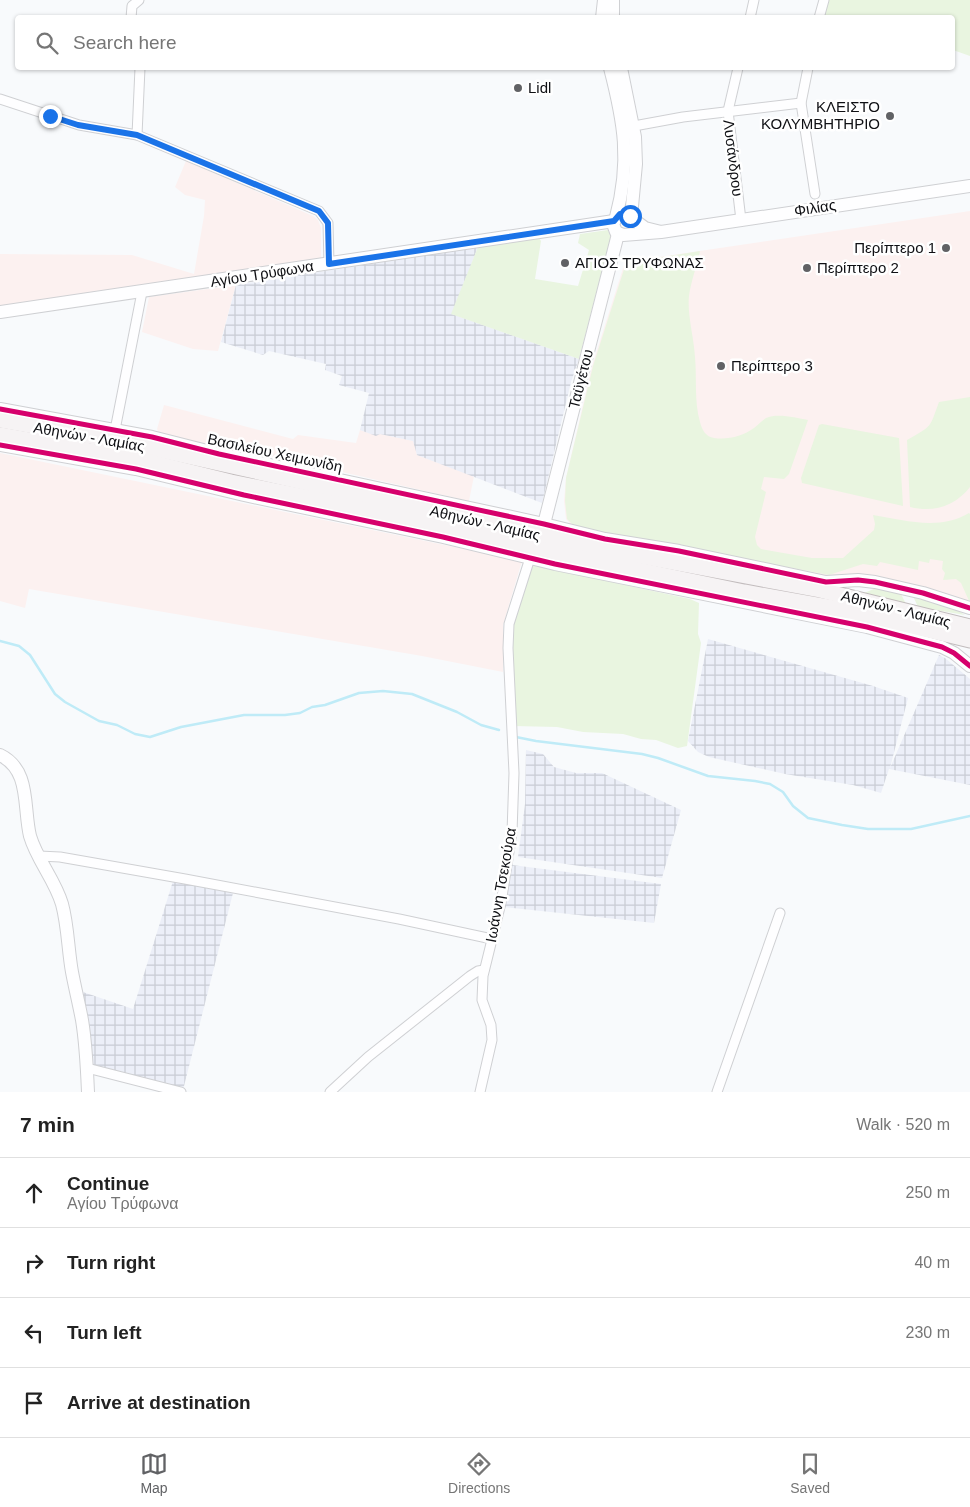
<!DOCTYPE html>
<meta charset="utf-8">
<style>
:root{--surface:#fff;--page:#f6f6f6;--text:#222;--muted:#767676;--line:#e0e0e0;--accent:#616265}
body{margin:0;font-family:Arial,sans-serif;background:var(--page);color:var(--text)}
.stop{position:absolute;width:15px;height:15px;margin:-11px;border:4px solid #1a73e8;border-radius:50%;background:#fff}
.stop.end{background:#1a73e8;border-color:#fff;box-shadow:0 1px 5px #0008}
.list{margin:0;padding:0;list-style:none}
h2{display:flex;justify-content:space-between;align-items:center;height:65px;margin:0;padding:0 20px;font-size:21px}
h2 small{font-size:16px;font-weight:400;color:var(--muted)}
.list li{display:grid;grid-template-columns:32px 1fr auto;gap:15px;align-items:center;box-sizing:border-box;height:70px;padding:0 20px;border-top:1px solid var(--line)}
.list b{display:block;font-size:19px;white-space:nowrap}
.list p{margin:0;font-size:16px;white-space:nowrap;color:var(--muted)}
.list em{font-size:16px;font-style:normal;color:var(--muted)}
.icon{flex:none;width:28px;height:28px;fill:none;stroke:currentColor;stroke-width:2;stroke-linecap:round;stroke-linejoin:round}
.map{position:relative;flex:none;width:970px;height:1092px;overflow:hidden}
.search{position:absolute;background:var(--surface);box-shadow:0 1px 4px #0004;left:15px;right:15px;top:15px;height:55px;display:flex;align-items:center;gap:12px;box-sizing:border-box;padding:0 18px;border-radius:5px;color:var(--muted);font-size:19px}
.sheet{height:345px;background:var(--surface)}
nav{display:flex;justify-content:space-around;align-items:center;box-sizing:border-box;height:70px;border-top:1px solid var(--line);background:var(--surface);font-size:14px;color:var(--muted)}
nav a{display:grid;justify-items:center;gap:2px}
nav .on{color:var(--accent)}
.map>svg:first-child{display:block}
</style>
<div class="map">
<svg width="970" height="1092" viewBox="0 0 970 1092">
<defs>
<pattern id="industrial-grid" width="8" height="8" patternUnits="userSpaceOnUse" patternTransform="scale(1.25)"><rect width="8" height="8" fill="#eceff8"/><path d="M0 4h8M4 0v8" fill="none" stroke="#c9ccd4"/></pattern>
</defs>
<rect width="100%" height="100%" fill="#f8fafc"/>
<!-- commercial -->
<g fill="#fcf1f0">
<polygon points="186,161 313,216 318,220 321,228 321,260 0,308 0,254 132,255 194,274 204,216 205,200 185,195 175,187"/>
<polygon points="970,211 970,603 574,528 566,519 564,501 566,478 592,366 625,262"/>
<polygon points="236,285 218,351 193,349 142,332 149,297"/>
<polygon points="164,405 293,439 298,435 356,443 360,430 376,435 380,434 414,441 417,455 474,476 469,501 307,464 159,434 157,429"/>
<polygon points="0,453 522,561 503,625 503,672 422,656 29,589 25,608 0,601"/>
</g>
<!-- industrial -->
<g fill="url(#industrial-grid)">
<polygon points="478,247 452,314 579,359 571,382 542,503 417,455 413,441 380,434 376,436 360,430 369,393 339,385 342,376 325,370 326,364 269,351 263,355 221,342 236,285"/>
<polygon points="708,639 873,686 908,698 890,768 939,655 945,658 970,679 970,785 889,769 881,793 853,785 785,774 709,757 698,752 688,741"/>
<polygon points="526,750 543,754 554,767 576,773 602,773 681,810 662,878 518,857 525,804"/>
<polygon points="512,865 661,884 654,923 504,907"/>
<polygon points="173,881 233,893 183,1090 91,1065 80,991 133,1009"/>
</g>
<!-- green -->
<g fill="#e9f5e0">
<polygon points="828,0 970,0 970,56 953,50 952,18 824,18"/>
<polygon points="608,230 612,241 598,286 579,359 451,314 478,247 539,238 541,241 535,279 578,286 589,250 578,243 580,234"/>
<path d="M700,251C697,266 691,281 689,296C687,314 694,338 695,357C697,378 694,401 700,422C702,430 706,437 714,438C728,440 743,436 754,428C758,425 762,421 766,418C778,413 796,418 808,420L789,474L784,479L764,477L761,489L766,492L755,537L757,545L761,549L812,558H843L874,530L875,524L873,515C904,520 939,531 969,513L970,514V603L961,583L956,579L943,580L945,573L942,569L943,561L930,559L929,563L919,561L918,570L880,562L877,566L863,564L829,575L575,527L567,519L565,501L566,478L593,366L626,263Z"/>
<path d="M970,397V487C955,506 934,513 910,507L907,440C933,425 929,429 939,402Z"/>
<polygon points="822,424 899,438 903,506 802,483 801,478 819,425"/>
<polygon points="533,565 690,599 699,603 698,634 701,643 687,746 678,748 656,740 641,739 623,734 583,732 557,727 513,726 511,626 530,570"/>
<polygon points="876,588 901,594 906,604 864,593"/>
<polygon points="913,596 957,610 965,615 918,607"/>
</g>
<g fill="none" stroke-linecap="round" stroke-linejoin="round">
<!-- stream -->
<g stroke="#bfebf7" stroke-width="2.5">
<polyline points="0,641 19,646 30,655 55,694 65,702 99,721 117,725 135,734 150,737 181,727 244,715 285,715 300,713 312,707 325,705 359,693 383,691 412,694 457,712 481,725 499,730"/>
<polyline points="516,737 536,741 642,754 658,758 708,776 755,781 770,784 783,792 793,806 808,818 842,825 868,829 911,829 970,816"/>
</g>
<defs>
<g id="street">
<polyline points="131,18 132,6 139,0"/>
<polyline points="750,18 754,0"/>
<polyline points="819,18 824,0"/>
<polyline points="738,68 728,111 741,220"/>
<polyline points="808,68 801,103 815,194"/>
<polyline points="0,99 79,125 137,135 319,211 328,223 329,264"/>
<polyline points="634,126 683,117 801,103"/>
<polyline points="137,135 140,68"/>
<polyline points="115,430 142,292"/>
<polyline points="39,856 60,857 185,879 399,919 492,939"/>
<polyline points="87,1068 181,1092"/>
<polyline points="330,1092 368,1057 470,976 478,971 484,970"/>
<polyline points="480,1092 492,1040 491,1025 482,1000 483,976 501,903 512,833 514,773 508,648 509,624 530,558"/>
<polyline points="717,1092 780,913"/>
</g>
<g id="secondary">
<polyline points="602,18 604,0"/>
<polyline points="613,18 613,0"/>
<path d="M610,68C624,122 631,161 616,217"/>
<polyline points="621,68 635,137 636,164 631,217"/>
<polyline points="661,232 645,228 626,214 617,216 613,224 616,232 623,235 661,232 970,186"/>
<polyline points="0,312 614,221"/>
<polyline points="0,409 152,437 219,454 544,524 605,539 679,551 826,582 858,580 875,582 923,593 970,608"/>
<polyline points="0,445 136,469 244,495 443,537 555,564 867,627 942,647 954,653 970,666"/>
<polyline points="544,524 618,234"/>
<path d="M0,755C31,770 23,807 30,836C37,860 55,880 62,904C68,926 68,950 72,972C75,988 79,1004 82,1020C86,1044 87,1068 88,1092"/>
</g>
<g id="primary">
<polyline points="0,420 129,443 603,549 820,590 970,627"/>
<polyline points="0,435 146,461 231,482 315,499 576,557 744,592 850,611 970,640"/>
</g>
</defs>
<!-- street casing -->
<use href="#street" stroke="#cfd0d3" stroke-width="11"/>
<!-- secondary casing -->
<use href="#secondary" stroke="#cfd0d3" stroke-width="14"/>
<!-- primary casing -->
<use href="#primary" stroke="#c2bcbd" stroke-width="17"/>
<!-- street -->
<use href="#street" stroke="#fefeff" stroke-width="9"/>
<!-- secondary -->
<use href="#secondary" stroke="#fefeff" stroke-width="12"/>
<!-- primary -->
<use href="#primary" stroke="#f6f3f4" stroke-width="15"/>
<defs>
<g id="cycleway">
<polyline points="0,409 152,437 219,454 544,524 605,539 679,551 826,582 858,580 875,582 923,593 970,608"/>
<polyline points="0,445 136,469 244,495 443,537 555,564 867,627 942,647 954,653 970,666"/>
</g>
</defs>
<!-- cycleway casing -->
<use href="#cycleway" stroke="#fff" stroke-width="8"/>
<!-- cycleway -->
<use href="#cycleway" stroke="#d6006c" stroke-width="5"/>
</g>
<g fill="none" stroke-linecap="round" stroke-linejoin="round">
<!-- route -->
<polyline stroke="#1a73e8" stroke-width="6" points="50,116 78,125 137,135 319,211 328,223 329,264 614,221 620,214 630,216"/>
</g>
<!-- markers -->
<g fill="#616265" stroke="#fff" stroke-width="2">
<circle cx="518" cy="88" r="5"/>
<circle cx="890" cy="116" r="5"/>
<circle cx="946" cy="248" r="5"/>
<circle cx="565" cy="263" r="5"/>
<circle cx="807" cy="268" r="5"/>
<circle cx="721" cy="366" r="5"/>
</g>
<g text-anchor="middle" stroke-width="5" stroke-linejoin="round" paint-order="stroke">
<!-- poi labels -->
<g font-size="15" fill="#0f1014" stroke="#fff" text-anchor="start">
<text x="528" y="93">Lidl</text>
<text x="880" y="112" text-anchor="end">ΚΛΕΙΣΤΟ<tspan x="880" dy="17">ΚΟΛΥΜΒΗΤΗΡΙΟ</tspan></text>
<text x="936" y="253" text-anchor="end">Περίπτερο 1</text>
<text x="575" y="268">ΑΓΙΟΣ ΤΡΥΦΩΝΑΣ</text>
<text x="817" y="273">Περίπτερο 2</text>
<text x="731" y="371">Περίπτερο 3</text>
</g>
<!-- street labels -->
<g font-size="15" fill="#0f1014" stroke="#fff">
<text transform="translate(733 158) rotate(83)" y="5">Λυσάνδρου</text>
<text transform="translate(815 208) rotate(-9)" y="5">Φιλίας</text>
<text transform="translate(262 274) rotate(-9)" y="5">Αγίου Τρύφωνα</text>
<text transform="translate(581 379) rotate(-76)" y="5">Ταϋγέτου</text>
<text transform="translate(89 437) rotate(10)" y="5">Αθηνών - Λαμίας</text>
<text transform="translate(275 453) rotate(12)" y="5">Βασιλείου Χειμωνίδη</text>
<text transform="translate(485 523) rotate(13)" y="5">Αθηνών - Λαμίας</text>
<text transform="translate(896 609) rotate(14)" y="5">Αθηνών - Λαμίας</text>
<text transform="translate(501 885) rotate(-80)" y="5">Ιωάννη Τσεκούρα</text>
</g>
</g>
</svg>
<div class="stop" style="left:630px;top:216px"></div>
<div class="stop end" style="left:50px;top:116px"></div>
<div class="search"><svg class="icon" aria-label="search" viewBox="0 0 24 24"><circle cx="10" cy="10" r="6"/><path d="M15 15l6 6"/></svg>Search here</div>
</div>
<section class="sheet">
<h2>7 min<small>Walk · 520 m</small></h2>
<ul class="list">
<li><svg class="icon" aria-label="ahead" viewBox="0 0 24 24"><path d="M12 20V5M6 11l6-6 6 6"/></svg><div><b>Continue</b><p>Αγίου Τρύφωνα</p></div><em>250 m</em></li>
<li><svg class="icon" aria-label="right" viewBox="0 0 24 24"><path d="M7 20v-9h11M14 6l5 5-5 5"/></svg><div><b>Turn right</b></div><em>40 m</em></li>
<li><svg class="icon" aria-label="left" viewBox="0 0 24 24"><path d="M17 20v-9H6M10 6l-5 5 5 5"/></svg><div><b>Turn left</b></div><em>230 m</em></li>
<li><svg class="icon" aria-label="arrive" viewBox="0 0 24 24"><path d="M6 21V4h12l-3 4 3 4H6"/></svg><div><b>Arrive at destination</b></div></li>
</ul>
</section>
<nav>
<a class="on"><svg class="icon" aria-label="map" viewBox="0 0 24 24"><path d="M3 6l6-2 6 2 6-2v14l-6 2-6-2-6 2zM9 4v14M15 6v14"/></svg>Map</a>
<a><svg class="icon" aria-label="directions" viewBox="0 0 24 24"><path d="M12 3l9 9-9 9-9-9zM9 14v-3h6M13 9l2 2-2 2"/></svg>Directions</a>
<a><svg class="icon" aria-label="saved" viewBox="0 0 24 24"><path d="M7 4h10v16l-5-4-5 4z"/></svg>Saved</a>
</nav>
